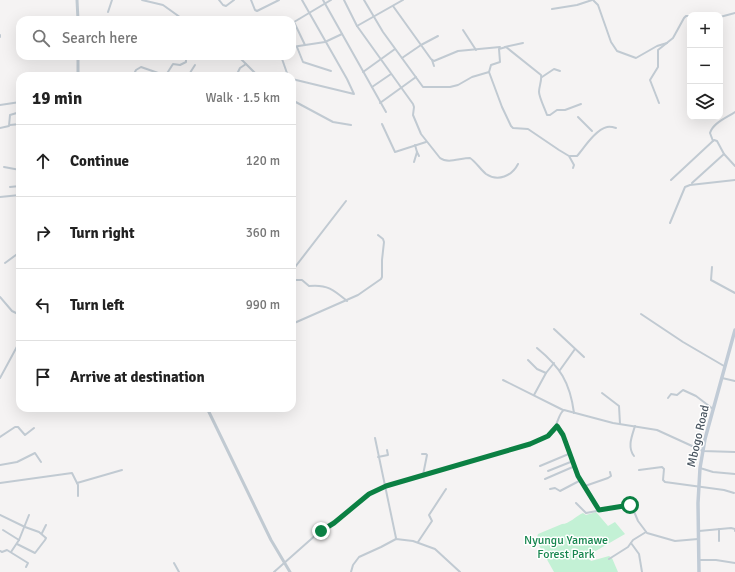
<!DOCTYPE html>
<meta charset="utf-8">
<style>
:root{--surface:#fff;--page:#f2f2f2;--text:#222;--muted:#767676;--line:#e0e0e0}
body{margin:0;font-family:Signika,sans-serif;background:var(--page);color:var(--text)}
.controls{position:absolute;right:12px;top:12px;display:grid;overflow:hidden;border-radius:8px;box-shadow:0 4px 16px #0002}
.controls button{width:36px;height:36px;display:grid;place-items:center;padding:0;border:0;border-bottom:1px solid var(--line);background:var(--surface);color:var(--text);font:20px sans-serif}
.stop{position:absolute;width:12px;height:12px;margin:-9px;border:3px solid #0b8043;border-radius:50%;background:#fff}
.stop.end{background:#0b8043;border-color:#fff;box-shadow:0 1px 4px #0008}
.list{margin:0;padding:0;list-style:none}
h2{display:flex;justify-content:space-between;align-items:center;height:52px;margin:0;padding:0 16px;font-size:17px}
h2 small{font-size:13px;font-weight:400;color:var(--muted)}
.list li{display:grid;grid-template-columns:26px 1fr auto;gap:12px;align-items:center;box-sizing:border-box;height:72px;padding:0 16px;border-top:1px solid var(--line)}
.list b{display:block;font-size:15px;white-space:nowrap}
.list em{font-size:13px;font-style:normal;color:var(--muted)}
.icon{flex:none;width:22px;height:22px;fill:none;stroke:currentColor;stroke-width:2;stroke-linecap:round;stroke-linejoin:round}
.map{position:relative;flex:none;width:735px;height:572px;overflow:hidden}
.search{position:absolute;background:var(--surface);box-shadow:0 4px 16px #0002;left:16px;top:16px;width:280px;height:44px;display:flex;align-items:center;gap:10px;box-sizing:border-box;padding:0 14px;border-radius:12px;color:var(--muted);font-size:15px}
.panel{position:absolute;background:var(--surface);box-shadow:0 4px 16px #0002;left:16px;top:72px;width:280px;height:340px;border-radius:12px}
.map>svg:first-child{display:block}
</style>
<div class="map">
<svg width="735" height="572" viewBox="0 0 735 572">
<rect width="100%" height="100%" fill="#f5f3f3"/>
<!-- green -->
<path fill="#c3f1d5" d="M596,512L608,526L615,522L625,534L587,556L591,561L609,556L612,558L618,572H554L536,540L538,534L562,524C569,524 576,516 583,513L586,515Z"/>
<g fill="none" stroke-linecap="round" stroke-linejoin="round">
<!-- minor -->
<g stroke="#c1cad2" stroke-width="2">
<polyline points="142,0 163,5 184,20"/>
<polyline points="219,0 223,5 226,6 234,0"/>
<polyline points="251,0 255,10 257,11 279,0"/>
<polyline points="323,0 386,112"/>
<path d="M344,0L357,26L413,104L414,107L413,115L421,134L440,158C448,164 460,158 470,158C476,162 480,169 486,174C498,182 512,176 518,164"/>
<polyline points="364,0 383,32 423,87 450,87 458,85 472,77 489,72"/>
<polyline points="593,0 598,5 611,42 617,51 636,58 657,46 667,43"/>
<polyline points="393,6 421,45 438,36"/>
<polyline points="552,9 577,5 592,0"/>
<polyline points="108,12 112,0"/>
<polyline points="720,17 735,13"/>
<polyline points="357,26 403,0"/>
<polyline points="463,30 476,50"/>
<polyline points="0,35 0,37"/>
<polyline points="305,45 294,22 331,0"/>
<polyline points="292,47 325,42 342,34"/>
<polyline points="297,47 303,62 331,71"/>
<polyline points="505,47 523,43"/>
<polyline points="238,56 258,76"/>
<polyline points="281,56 288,76"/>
<polyline points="402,58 421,45 431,59 434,61 458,51 500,47"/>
<polyline points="432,60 434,66"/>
<polyline points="363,72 395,49"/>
<polyline points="133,76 136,70 141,67 161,74 166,75 173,64 180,65 186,62 186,56"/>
<polyline points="188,76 195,65"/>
<polyline points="236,76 240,68 246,64"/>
<polyline points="542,77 554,69 560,71"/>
<polyline points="292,79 354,94 347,79 302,0"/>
<polyline points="372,87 391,74"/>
<polyline points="292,100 333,122 351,125"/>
<polyline points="380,103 416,77"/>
<polyline points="659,103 650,80 658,67 658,50 673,38 684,18 686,16 690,16"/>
<polyline points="0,105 20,102"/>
<polyline points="578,117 592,131"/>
<polyline points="382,124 395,152 426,142"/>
<polyline points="10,125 20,124"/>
<polyline points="0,128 9,126 10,115 20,112"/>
<polyline points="19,134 20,133"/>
<path d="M713,141L710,133C713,123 726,118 735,112"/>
<polyline points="415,145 417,152 419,156"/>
<path d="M570,156H577C584,148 595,130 607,127C610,126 613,127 616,128"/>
<polyline points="414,162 417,152"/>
<polyline points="4,167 20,170"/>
<path d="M573,168L574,165L569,156L559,150L528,129L513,128L511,126L502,107L489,72L491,65L500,62L499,49L506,47L541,75C542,81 539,86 539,92C539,97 545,109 547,115H550L557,110H565L581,104"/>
<polyline points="671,180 714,140 717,141 724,154 735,166"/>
<polyline points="692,183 724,154"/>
<polyline points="10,187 20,186"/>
<polyline points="0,197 20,195"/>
<polyline points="670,223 685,187 690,185 735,180"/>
<polyline points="5,263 20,252"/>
<polyline points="292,264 294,268"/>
<polyline points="712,267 711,280 735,293"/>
<polyline points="292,271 346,201"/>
<path d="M292,280H302L309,286C327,284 334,290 347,301"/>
<polyline points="0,297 12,311 20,315"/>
<polyline points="641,314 683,342 724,366"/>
<polyline points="292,324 358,295 381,279 382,277 382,260 384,242 383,239 378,235"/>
<polyline points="554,329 584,357"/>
<path d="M537,348C560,367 570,382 574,413"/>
<polyline points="528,360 537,369 546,373"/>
<polyline points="560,370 575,349"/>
<polyline points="0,378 20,341"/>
<polyline points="722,378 735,381"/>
<polyline points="503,380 563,410"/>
<polyline points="602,393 619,406 620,424"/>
<polyline points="534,395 546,373 554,363"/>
<polyline points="668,398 671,394 677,395 683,390 696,396 713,409"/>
<polyline points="198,408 208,409"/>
<path d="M557,426C568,440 571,458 578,475C583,487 592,499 599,510"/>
<polyline points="0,437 15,427 18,427 25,435 34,428"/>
<polyline points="375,438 396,538"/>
<polyline points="422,454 426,454 427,455 423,475"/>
<path d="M634,456C627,447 632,436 635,426"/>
<polyline points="378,457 388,455 387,450"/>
<polyline points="0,465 17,462 35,453 41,462"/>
<polyline points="540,466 571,453"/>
<polyline points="700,468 713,472 735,474"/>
<polyline points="639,470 662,467 664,469 663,480 665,482 724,490 734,493"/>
<polyline points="548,471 573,461"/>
<polyline points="545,479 575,466"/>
<polyline points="0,483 72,473 78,485 78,496"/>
<polyline points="77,483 122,470"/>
<polyline points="585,486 608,478 611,476 610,472"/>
<polyline points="550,489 555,488 560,491 581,480"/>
<polyline points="576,503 586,513 629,505 633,509 638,521 647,533 675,541 698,539"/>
<polyline points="0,515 25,527 39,532 46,538 45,540 35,553 17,544"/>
<polyline points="719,529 719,541"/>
<polyline points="3,530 19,540 29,515"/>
<polyline points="699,531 731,528 735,529 735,531"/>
<polyline points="42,533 46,525"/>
<polyline points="418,542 432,521 429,515 446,489"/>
<polyline points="631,543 639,554 642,572"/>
<polyline points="0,551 2,552 7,550 28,563 26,567"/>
<polyline points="11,552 19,540"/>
<polyline points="609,559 628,547 633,540 646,532"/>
<polyline points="700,560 716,560 735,563"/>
<polyline points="174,563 179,572"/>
<path d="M274,572L318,533L334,523L369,493L385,487C422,475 458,466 494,455C511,450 532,446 546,437C559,429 557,414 564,410L613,423L657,430L703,451L735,452"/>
<polyline points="351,572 353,565 359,557 381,547 396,539 413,541 435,549 460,572"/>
</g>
<!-- tertiary -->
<g stroke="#c1cad2" stroke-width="3">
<polyline points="77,0 78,20"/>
<polyline points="78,76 78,56"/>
<polyline points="207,408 271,540 290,572"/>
</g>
<!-- secondary -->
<polyline stroke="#c1cbd6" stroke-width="3.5" points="699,572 698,503 700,468 705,439 735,330"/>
</g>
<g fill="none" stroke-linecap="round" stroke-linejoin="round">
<!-- route -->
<polyline stroke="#0b8043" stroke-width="5" points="321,531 334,523 369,494 386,486 530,444 548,436 557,426 563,435 578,476 599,510 630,505"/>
</g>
<g text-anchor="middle" stroke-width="3" stroke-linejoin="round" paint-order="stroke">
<!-- street labels -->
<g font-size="12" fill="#4a5661" stroke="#fff">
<text transform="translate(698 436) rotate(-77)" y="4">Mbogo Road</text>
</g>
<!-- park labels -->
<g font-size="12" fill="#17864f" stroke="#fff">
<text x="566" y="544">Nyungu Yamawe<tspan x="566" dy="14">Forest Park</tspan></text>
</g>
</g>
</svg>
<div class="controls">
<button>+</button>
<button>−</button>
<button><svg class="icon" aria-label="layers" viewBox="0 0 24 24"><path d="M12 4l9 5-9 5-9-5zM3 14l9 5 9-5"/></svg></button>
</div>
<div class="stop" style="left:630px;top:505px"></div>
<div class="stop end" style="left:321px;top:531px"></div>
<div class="search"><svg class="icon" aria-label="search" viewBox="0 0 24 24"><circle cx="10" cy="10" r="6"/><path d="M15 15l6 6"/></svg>Search here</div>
<section class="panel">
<h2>19 min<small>Walk · 1.5 km</small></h2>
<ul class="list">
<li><svg class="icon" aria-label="ahead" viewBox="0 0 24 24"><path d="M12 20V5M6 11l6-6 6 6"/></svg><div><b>Continue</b></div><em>120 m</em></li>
<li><svg class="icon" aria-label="right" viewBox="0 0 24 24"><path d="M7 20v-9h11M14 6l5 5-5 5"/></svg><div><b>Turn right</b></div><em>360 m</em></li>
<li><svg class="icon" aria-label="left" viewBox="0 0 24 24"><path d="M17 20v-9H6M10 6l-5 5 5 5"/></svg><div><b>Turn left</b></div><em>990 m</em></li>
<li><svg class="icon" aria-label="arrive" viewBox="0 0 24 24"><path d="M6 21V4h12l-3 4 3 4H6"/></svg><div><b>Arrive at destination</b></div></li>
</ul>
</section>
</div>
